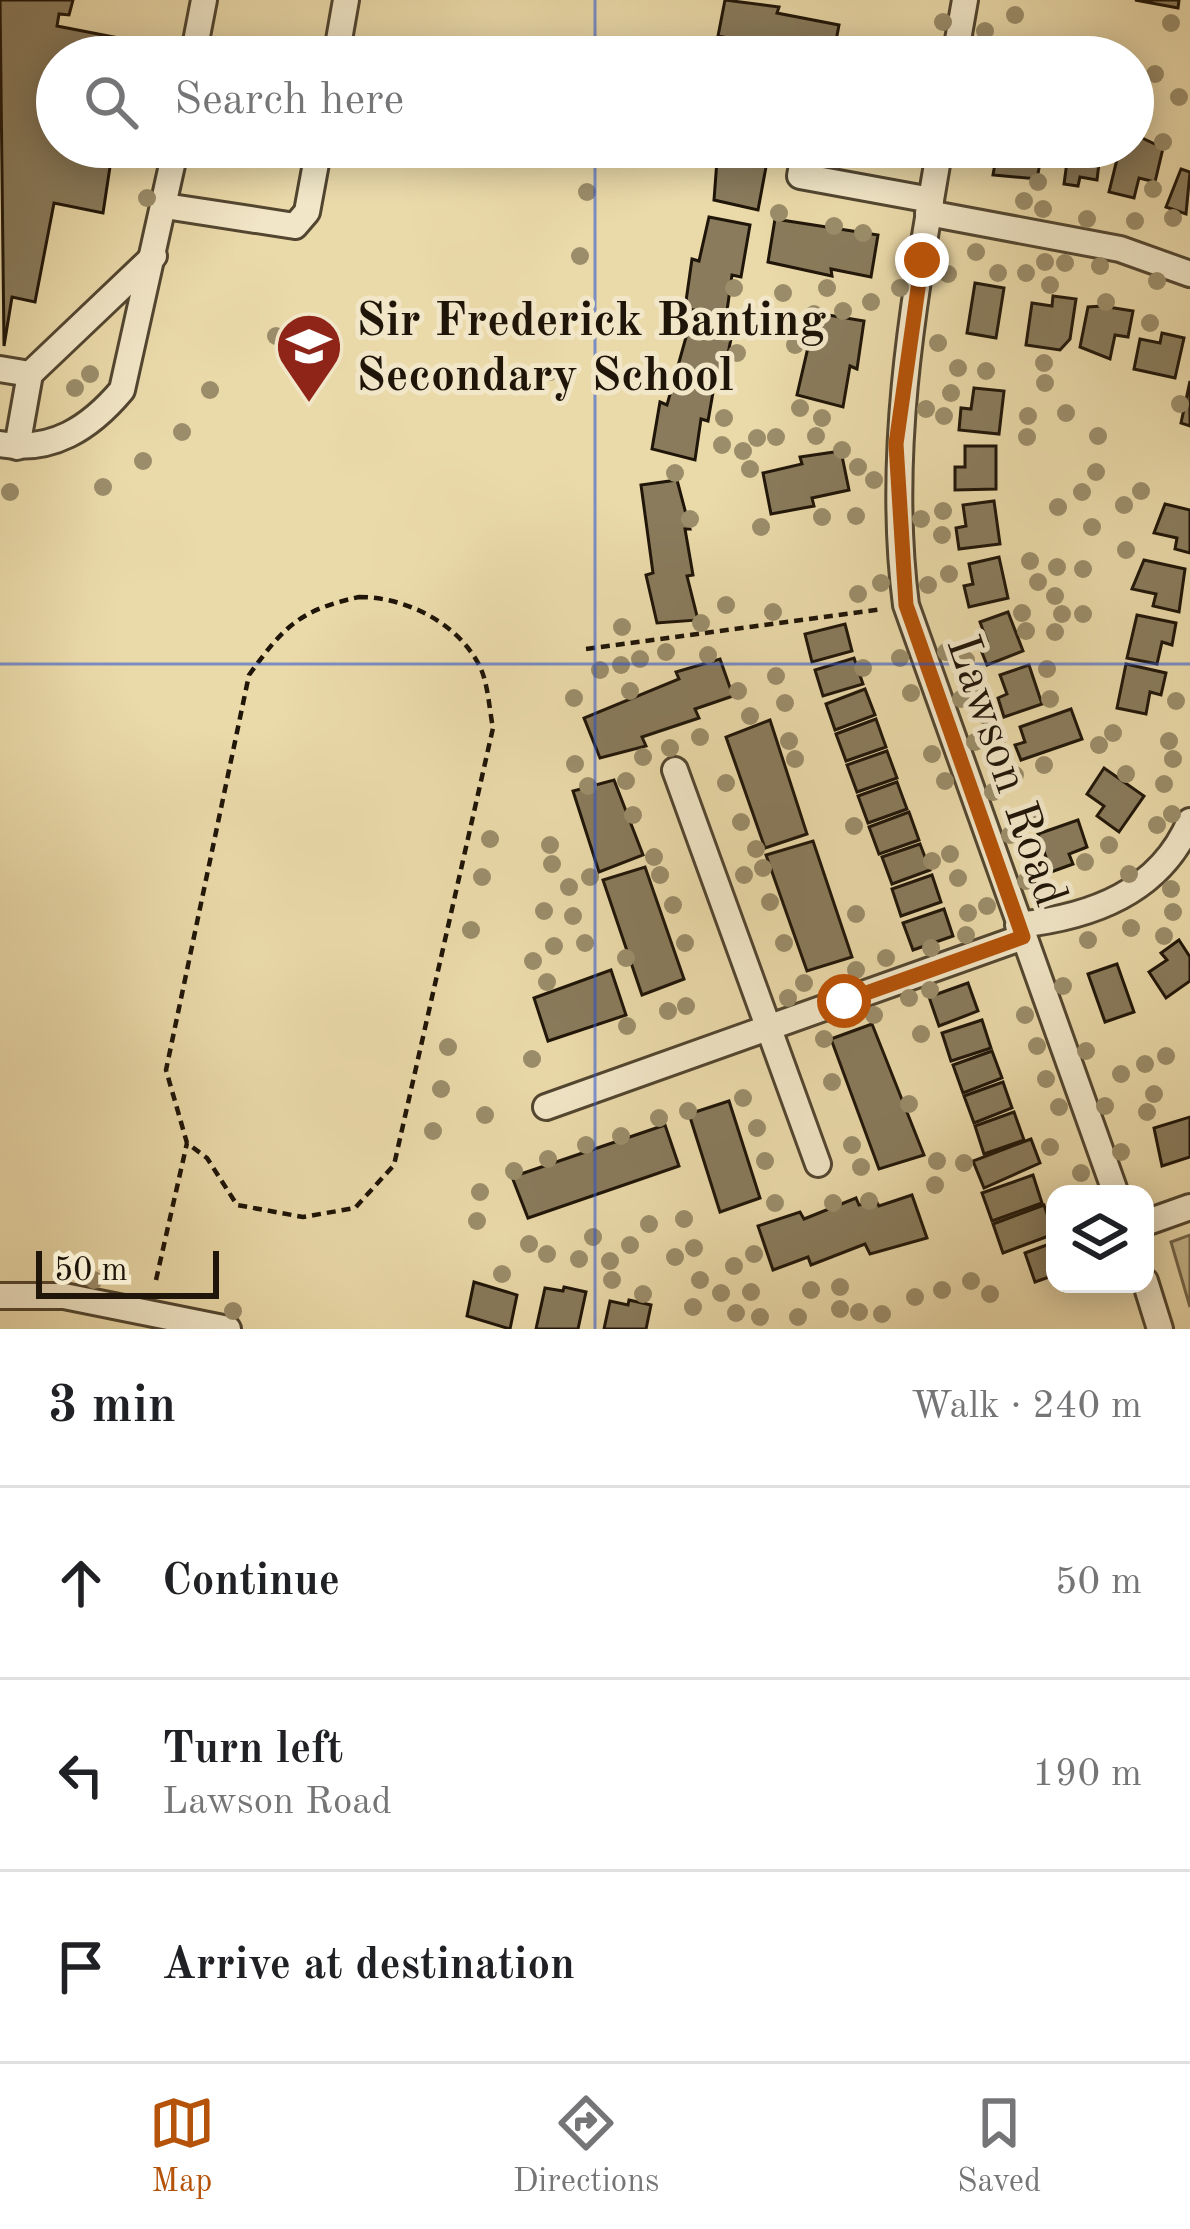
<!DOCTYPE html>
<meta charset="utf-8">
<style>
:root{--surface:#fff;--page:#f6f6f6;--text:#202124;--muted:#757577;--line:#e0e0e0;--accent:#b45309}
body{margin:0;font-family:"Old Standard TT",serif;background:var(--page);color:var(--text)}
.controls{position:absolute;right:36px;bottom:36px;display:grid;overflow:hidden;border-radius:24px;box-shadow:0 6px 30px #0003}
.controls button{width:108px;height:108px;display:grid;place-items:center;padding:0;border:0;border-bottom:3px solid var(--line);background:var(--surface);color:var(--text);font:60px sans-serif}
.scale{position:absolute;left:36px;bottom:30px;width:183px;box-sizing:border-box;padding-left:12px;border:6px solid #1f1508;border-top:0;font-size:33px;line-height:42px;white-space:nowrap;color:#1f1508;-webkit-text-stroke:9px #f1e6c7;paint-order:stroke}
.stop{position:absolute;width:36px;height:36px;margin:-27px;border:9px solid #b45309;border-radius:50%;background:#fff}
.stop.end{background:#b45309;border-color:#fff;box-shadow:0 3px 12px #0008}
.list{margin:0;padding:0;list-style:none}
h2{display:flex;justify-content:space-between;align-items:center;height:156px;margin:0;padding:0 48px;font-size:51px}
h2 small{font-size:39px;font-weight:400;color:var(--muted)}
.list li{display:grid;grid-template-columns:78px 1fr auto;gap:36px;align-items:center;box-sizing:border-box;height:192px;padding:0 48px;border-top:3px solid var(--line)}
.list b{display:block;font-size:45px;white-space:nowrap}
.list p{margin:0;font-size:39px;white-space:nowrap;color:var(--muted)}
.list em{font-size:39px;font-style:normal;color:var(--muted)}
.icon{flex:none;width:66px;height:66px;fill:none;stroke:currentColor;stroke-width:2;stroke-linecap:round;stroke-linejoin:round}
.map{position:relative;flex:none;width:1190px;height:1329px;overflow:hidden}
.search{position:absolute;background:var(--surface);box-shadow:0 6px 30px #0003;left:36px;right:36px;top:36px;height:132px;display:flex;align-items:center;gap:30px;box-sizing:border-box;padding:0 42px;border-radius:66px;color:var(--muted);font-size:45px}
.sheet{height:732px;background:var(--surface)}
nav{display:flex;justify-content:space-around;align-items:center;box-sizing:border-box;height:168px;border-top:3px solid var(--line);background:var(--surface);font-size:33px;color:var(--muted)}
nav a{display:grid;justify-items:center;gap:6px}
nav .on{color:var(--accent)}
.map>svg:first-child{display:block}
</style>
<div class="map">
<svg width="1190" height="1329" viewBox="0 0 1190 1329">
<rect width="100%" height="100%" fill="#ead9a9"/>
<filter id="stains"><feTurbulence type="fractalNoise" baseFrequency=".00167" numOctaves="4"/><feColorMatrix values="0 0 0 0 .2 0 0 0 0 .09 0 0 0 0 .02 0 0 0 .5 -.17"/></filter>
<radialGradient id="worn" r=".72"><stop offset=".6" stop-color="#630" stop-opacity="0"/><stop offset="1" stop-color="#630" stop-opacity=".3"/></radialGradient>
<!-- green -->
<polygon fill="#c7b88e" stroke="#73664b" stroke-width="3" points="1190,1235 1190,1307 1171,1242"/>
<!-- building -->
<g fill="#897b5c" stroke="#1f1508" stroke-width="3">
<polygon points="0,0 73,0 69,15 59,14 57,26 129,40 127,57 57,57 57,147 113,147 103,213 54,203 35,302 12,297 4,346"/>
<polygon points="725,0 779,7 777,13 839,25 833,57 789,57 770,53 772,47 718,36"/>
<polygon points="1135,0 1179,0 1178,8"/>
<polygon points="1136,135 1163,148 1155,182 1139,178 1134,198 1109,192 1120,147 1133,147"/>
<polygon points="718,147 762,147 759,164 766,167 758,210 714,200"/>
<polygon points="998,147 1043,147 1037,179 993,175"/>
<polygon points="1069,147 1101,147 1097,180 1080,177 1078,186 1064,184"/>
<polygon points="1181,169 1190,172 1186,214 1166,207"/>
<polygon points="709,217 750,225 741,277 732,275 726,318 685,308 692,259 699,261"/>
<polygon points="775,219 878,235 871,277 831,269 832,276 768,262"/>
<polygon points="975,283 1004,288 996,338 967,333"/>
<polygon points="1053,296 1076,299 1070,339 1060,350 1026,345 1032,303 1052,306"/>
<polygon points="1102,306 1133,311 1128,337 1115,335 1110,359 1080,347 1088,307"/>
<polygon points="816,313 864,321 857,369 850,366 843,407 797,395"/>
<polygon points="688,330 731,339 722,383 715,381 708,421 701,419 695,460 652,449 660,402 667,405"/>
<polygon points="1162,333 1184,338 1175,378 1134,369 1140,339 1160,343"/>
<polygon points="1190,381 1190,426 1181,423"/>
<polygon points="974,388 1004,391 999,434 959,430 961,408 971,409"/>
<polygon points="965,446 996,446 996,489 955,490 955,467 965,467"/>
<polygon points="841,451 849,490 812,498 814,506 771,514 763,473 802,464 800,457"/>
<polygon points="677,480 690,529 685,529 693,575 687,576 698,620 657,623 646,575 653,573 641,485"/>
<polygon points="994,501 1000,544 959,549 956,528 966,526 963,505"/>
<polygon points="1165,504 1190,510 1190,553 1175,549 1177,538 1154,533"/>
<polygon points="999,557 1008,598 969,607 964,586 973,584 969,564"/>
<polygon points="1144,560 1185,569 1179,612 1153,606 1156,594 1132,589"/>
<polygon points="1008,612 1023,651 987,665 979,645 987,641 980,622"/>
<polygon points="1137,615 1176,623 1172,645 1162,642 1157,664 1127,658"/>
<polygon points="845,624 852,651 812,662 805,634"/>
<polygon points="854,658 863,684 823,696 815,670"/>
<polygon points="720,659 733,696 695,709 699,718 642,737 646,746 600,758 584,718 679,679 676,672"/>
<polygon points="1126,664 1166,673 1161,695 1150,692 1146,714 1117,708"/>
<polygon points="1029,665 1042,704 1004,717 998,698 1007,694 1000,675"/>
<polygon points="865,689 875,715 835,730 826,704"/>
<polygon points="1071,709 1082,739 1021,760 1015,745 1025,742 1020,727"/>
<polygon points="876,719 886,747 846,761 836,734"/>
<polygon points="770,720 807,834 765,848 726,737"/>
<polygon points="887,751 897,778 857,792 847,765"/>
<polygon points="1104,768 1144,796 1119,832 1097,816 1104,806 1087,794"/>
<polygon points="614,780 643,855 599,872 573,791"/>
<polygon points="897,782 907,809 868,823 858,796"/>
<polygon points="909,812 919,840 879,854 869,827"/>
<polygon points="1078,820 1087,847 1069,854 1073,864 1051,872 1038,834"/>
<polygon points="813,841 852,957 807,971 766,855"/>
<polygon points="920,844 930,870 892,884 882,857"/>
<polygon points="645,867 684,979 642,995 603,880"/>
<polygon points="932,875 941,902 901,916 892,889"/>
<polygon points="944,909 953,936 913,950 903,923"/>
<polygon points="1179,940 1190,957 1190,981 1166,998 1149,972 1167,960 1161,953"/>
<polygon points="1117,964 1134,1012 1105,1022 1088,974"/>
<polygon points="611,970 626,1015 548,1041 534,998"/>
<polygon points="968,983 978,1011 939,1026 929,997"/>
<polygon points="982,1020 991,1048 951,1061 942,1033"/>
<polygon points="872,1024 924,1155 879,1169 831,1039"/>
<polygon points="992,1051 1002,1078 963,1093 953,1065"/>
<polygon points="1003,1082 1012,1108 974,1123 964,1096"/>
<polygon points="729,1101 760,1198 720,1212 689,1114"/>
<polygon points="1014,1112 1024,1140 984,1154 975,1126"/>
<polygon points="1190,1117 1190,1157 1162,1166 1154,1128"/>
<polygon points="665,1125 679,1166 528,1218 512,1177"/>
<polygon points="1031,1139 1040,1163 984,1188 973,1161"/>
<polygon points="1033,1175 1042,1203 992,1221 982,1193"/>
<polygon points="912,1195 927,1238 870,1254 865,1244 811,1265 808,1257 773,1270 758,1226 800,1212 804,1219 856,1198 859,1205 876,1201 879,1206"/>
<polygon points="1044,1205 1054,1234 1003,1253 993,1224"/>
<polygon points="1055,1242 1055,1275 1035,1282 1025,1253"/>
<polygon points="474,1282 517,1295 510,1329 467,1316"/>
<polygon points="564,1287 586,1292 578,1329 536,1329 545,1288 563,1291"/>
<polygon points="629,1300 651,1305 646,1329 604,1329 610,1301 628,1305"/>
</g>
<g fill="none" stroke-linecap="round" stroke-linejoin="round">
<defs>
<g id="minor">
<polyline points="193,57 204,0"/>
<polyline points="336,57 346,0"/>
<polyline points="955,57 965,0"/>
<polyline points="805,147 800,176 931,200"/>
<path d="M940,147C914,300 886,451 906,605L1116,1194"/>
<polyline points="165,206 295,226 307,212 319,147"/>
<polyline points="928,213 1120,249 1190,274"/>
<polyline points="0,369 30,374 154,256"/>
<path d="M0,444C52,453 90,428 122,390L176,147"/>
<polyline points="17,447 30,374"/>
<polyline points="675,770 818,1164"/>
<path d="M1018,925C1092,917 1160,892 1190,821"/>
<polyline points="546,1107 1023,937"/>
<polyline points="1145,1223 1190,1207"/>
<polyline points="1145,1281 1160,1329"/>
<polyline points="0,1296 64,1296 228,1329"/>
</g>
</defs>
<!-- minor casing -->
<use href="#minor" stroke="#524630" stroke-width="30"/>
<!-- path -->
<g stroke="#1f1508" stroke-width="4.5" stroke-dasharray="9 6" stroke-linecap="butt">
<path d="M359,597C404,597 455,621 478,663C488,680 489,708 493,728L394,1165L355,1208L303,1217L237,1205L207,1158L187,1143L166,1070L249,675C284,626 300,610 359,597Z"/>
<polyline points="586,649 883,609"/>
<polyline points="156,1280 187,1143"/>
</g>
<!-- minor -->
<use href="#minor" stroke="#f1e6c7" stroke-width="24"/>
</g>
<!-- trees -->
<g fill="#9b8d6a">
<circle cx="1015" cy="15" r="9"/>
<circle cx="943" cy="22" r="9"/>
<circle cx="1171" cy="23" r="9"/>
<circle cx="985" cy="31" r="9"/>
<circle cx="868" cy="45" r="9"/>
<circle cx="1155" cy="74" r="9"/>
<circle cx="1179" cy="97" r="9"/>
<circle cx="1163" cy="142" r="9"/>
<circle cx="1038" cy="182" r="9"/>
<circle cx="1153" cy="189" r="9"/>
<circle cx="587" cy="192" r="9"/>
<circle cx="147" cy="198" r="9"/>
<circle cx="1024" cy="201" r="9"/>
<circle cx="1043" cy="209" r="9"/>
<circle cx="779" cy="213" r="9"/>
<circle cx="1173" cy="218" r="9"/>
<circle cx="1087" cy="219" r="9"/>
<circle cx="1135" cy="221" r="9"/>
<circle cx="834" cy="226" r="9"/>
<circle cx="863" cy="233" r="9"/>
<circle cx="976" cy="252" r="9"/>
<circle cx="580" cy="256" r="9"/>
<circle cx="1045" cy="262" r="9"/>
<circle cx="1065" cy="263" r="9"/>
<circle cx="1100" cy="266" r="9"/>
<circle cx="998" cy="273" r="9"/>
<circle cx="1026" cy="273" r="9"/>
<circle cx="948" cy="274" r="9"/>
<circle cx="1157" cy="281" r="9"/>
<circle cx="1050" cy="285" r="9"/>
<circle cx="734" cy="288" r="9"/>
<circle cx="827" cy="288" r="9"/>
<circle cx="900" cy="288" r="9"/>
<circle cx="783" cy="293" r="9"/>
<circle cx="871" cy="302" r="9"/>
<circle cx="1106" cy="302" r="9"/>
<circle cx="843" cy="311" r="9"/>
<circle cx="814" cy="314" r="9"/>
<circle cx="688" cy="320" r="9"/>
<circle cx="1150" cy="323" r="9"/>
<circle cx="726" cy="333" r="9"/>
<circle cx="276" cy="336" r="9"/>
<circle cx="938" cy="343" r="9"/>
<circle cx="330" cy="344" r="9"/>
<circle cx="795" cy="345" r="9"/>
<circle cx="737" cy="353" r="9"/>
<circle cx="1044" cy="363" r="9"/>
<circle cx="958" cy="368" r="9"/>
<circle cx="986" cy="371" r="9"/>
<circle cx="550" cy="372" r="9"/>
<circle cx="90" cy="374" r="9"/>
<circle cx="1045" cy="383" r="9"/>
<circle cx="75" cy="388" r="9"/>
<circle cx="210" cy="390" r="9"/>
<circle cx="951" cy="393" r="9"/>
<circle cx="1180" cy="404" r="9"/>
<circle cx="800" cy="408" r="9"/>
<circle cx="926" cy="409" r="9"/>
<circle cx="1066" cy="413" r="9"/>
<circle cx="944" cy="416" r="9"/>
<circle cx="1028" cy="416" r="9"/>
<circle cx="724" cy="418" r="9"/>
<circle cx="822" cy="418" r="9"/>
<circle cx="182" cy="432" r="9"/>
<circle cx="816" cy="436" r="9"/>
<circle cx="1098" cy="436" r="9"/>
<circle cx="776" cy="437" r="9"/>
<circle cx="1027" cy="437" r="9"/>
<circle cx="757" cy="438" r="9"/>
<circle cx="722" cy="445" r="9"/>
<circle cx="842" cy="450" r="9"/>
<circle cx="743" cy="451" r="9"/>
<circle cx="143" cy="461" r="9"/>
<circle cx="858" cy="467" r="9"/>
<circle cx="750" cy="469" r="9"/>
<circle cx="1096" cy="472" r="9"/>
<circle cx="675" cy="473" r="9"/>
<circle cx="874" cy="480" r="9"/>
<circle cx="103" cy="487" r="9"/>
<circle cx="1141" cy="491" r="9"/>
<circle cx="10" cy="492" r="9"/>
<circle cx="1082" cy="492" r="9"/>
<circle cx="1124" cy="505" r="9"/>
<circle cx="1058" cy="507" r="9"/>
<circle cx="943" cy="511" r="9"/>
<circle cx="856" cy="516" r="9"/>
<circle cx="822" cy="517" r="9"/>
<circle cx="690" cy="519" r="9"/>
<circle cx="921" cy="519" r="9"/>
<circle cx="761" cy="527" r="9"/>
<circle cx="1092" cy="527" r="9"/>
<circle cx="942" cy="535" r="9"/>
<circle cx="1126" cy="550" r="9"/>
<circle cx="1030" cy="561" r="9"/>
<circle cx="1057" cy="567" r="9"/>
<circle cx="1083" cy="569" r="9"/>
<circle cx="949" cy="574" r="9"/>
<circle cx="1038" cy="582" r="9"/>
<circle cx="881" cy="583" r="9"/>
<circle cx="928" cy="585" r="9"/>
<circle cx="858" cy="594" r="9"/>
<circle cx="1055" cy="596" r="9"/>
<circle cx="726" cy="605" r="9"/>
<circle cx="773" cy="612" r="9"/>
<circle cx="1022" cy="613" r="9"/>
<circle cx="1062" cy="614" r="9"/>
<circle cx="1083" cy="614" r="9"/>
<circle cx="701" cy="623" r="9"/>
<circle cx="622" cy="627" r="9"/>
<circle cx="1026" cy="631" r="9"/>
<circle cx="1055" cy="632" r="9"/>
<circle cx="666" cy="652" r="9"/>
<circle cx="946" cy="652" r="9"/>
<circle cx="708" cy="655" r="9"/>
<circle cx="900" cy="658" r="9"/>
<circle cx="640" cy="659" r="9"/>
<circle cx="966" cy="660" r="9"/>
<circle cx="621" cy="665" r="9"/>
<circle cx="863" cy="668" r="9"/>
<circle cx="1047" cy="669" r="9"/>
<circle cx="600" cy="670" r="9"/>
<circle cx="776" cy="676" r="9"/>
<circle cx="980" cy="690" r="9"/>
<circle cx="630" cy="691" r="9"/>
<circle cx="738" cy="691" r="9"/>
<circle cx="911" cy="693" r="9"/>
<circle cx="574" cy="698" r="9"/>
<circle cx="961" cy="699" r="9"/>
<circle cx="1050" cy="699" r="9"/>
<circle cx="1176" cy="701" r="9"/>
<circle cx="785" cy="703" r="9"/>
<circle cx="750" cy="716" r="9"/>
<circle cx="986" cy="716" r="9"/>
<circle cx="1113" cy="733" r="9"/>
<circle cx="700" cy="737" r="9"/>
<circle cx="789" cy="741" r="9"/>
<circle cx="1169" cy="741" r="9"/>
<circle cx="975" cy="742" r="9"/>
<circle cx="997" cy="745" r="9"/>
<circle cx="1099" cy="745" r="9"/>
<circle cx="670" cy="748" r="9"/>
<circle cx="932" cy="754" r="9"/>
<circle cx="643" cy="757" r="9"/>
<circle cx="795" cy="759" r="9"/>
<circle cx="1173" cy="759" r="9"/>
<circle cx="575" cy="764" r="9"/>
<circle cx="1044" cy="765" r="9"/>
<circle cx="1126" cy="774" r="9"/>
<circle cx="1015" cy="775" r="9"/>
<circle cx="626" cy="781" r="9"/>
<circle cx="945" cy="781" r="9"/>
<circle cx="726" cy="783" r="9"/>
<circle cx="1164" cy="784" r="9"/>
<circle cx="588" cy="786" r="9"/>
<circle cx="993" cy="792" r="9"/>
<circle cx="1172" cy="814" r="9"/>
<circle cx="633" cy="815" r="9"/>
<circle cx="741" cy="822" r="9"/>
<circle cx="1036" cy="822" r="9"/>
<circle cx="1157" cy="825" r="9"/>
<circle cx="854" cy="826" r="9"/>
<circle cx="1010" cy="835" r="9"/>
<circle cx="490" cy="839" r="9"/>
<circle cx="550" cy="845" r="9"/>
<circle cx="1109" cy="845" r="9"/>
<circle cx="756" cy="849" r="9"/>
<circle cx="950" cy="854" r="9"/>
<circle cx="654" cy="857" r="9"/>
<circle cx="932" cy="861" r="9"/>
<circle cx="1085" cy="862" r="9"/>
<circle cx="552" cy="864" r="9"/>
<circle cx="763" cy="868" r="9"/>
<circle cx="1129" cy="874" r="9"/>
<circle cx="660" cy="875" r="9"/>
<circle cx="744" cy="875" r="9"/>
<circle cx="482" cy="877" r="9"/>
<circle cx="590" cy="877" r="9"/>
<circle cx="958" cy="878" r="9"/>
<circle cx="1026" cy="881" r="9"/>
<circle cx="569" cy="887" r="9"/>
<circle cx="1171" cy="889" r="9"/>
<circle cx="770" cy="902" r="9"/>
<circle cx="673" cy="905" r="9"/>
<circle cx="987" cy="906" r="9"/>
<circle cx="544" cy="911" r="9"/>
<circle cx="1173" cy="912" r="9"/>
<circle cx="968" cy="913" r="9"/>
<circle cx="856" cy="914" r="9"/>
<circle cx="573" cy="916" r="9"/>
<circle cx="1131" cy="928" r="9"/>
<circle cx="471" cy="930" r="9"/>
<circle cx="966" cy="935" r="9"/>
<circle cx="1164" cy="936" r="9"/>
<circle cx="1088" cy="940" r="9"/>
<circle cx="585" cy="943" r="9"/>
<circle cx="685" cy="943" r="9"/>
<circle cx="784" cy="943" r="9"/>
<circle cx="554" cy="946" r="9"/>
<circle cx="931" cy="948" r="9"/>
<circle cx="626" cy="958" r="9"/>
<circle cx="886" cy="958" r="9"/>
<circle cx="533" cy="961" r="9"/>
<circle cx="856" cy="970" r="9"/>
<circle cx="547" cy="982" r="9"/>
<circle cx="804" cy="983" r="9"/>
<circle cx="1063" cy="986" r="9"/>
<circle cx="930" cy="990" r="9"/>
<circle cx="788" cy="998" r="9"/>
<circle cx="909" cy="998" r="9"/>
<circle cx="686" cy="1006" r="9"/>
<circle cx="668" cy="1011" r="9"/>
<circle cx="874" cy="1015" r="9"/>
<circle cx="1025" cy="1015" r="9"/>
<circle cx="627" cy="1026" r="9"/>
<circle cx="921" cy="1034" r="9"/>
<circle cx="824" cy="1039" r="9"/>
<circle cx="1037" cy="1046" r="9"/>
<circle cx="448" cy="1047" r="9"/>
<circle cx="1086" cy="1051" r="9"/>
<circle cx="1166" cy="1056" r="9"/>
<circle cx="532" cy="1059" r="9"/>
<circle cx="1145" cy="1064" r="9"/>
<circle cx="1121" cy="1074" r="9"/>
<circle cx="1046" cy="1079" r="9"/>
<circle cx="832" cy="1082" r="9"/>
<circle cx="441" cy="1089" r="9"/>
<circle cx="1154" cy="1094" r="9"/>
<circle cx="743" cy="1098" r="9"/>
<circle cx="909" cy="1104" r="9"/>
<circle cx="1105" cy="1106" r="9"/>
<circle cx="1059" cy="1107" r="9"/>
<circle cx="688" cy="1111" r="9"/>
<circle cx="1147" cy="1112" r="9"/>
<circle cx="485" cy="1115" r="9"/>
<circle cx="659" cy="1118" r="9"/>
<circle cx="757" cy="1128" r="9"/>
<circle cx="433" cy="1131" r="9"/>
<circle cx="621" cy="1136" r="9"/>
<circle cx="586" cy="1145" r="9"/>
<circle cx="852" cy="1145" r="9"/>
<circle cx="1050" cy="1147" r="9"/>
<circle cx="1121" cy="1152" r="9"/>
<circle cx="548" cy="1159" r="9"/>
<circle cx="765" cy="1161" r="9"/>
<circle cx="937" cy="1161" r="9"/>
<circle cx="964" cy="1163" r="9"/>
<circle cx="861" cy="1167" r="9"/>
<circle cx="514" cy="1171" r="9"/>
<circle cx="1081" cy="1173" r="9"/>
<circle cx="935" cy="1185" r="9"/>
<circle cx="480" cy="1192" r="9"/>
<circle cx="869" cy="1201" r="9"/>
<circle cx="775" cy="1203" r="9"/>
<circle cx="833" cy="1203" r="9"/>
<circle cx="684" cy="1219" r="9"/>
<circle cx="477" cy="1221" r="9"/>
<circle cx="649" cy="1224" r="9"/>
<circle cx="593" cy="1237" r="9"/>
<circle cx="529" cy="1244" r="9"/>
<circle cx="630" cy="1245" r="9"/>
<circle cx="694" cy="1248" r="9"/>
<circle cx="547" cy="1254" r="9"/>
<circle cx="754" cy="1254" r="9"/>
<circle cx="675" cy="1257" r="9"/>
<circle cx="579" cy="1259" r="9"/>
<circle cx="610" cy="1261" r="9"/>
<circle cx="734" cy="1266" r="9"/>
<circle cx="502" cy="1274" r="9"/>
<circle cx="94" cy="1280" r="9"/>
<circle cx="612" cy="1280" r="9"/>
<circle cx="700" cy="1280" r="9"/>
<circle cx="971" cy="1281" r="9"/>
<circle cx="840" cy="1287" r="9"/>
<circle cx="811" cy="1290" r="9"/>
<circle cx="942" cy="1290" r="9"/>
<circle cx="751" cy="1292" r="9"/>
<circle cx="721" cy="1293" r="9"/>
<circle cx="643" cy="1294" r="9"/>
<circle cx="990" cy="1294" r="9"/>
<circle cx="915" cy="1297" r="9"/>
<circle cx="693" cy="1307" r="9"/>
<circle cx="840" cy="1309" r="9"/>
<circle cx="233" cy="1311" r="9"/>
<circle cx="859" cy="1312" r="9"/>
<circle cx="736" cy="1313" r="9"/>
<circle cx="882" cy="1314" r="9"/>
<circle cx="760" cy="1317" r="9"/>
<circle cx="798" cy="1317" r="9"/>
</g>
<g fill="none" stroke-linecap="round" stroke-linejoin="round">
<!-- route -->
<polyline stroke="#b45309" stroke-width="15" points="844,1001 1023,937 906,605 896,444 922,260"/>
</g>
<!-- grid -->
<path fill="none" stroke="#1d4ed8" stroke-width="3" stroke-opacity="0.55" d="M595,0V57M595,147V1329M0,664H1190"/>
<!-- icons -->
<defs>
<symbol id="school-pin" viewBox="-11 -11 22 30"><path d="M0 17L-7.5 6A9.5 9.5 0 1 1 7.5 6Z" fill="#8f2418" stroke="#f1e6c7"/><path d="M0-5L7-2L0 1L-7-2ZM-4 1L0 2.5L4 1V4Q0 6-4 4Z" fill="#fff"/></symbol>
</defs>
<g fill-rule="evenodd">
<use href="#school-pin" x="271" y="308" width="76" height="104"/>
</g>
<g text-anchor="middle" stroke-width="10" stroke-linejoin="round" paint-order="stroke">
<!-- poi labels -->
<g font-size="48" font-weight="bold" fill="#1f1508" stroke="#f1e6c7" text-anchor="start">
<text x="356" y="335">Sir Frederick Banting<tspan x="356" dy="55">Secondary School</tspan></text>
</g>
<!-- street labels -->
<g font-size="48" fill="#1f1508" stroke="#f1e6c7">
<text transform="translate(1009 770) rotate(71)" y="17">Lawson Road</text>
</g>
</g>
<rect width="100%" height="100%" filter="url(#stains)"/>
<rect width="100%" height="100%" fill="url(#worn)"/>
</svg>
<div class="controls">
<button><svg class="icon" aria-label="layers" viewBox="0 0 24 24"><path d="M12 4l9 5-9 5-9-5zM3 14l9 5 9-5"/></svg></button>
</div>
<div class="scale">50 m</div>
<div class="stop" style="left:844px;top:1001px"></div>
<div class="stop end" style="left:922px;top:260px"></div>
<div class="search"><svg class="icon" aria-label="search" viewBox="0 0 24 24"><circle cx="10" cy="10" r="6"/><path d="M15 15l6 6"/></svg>Search here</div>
</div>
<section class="sheet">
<h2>3 min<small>Walk · 240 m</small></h2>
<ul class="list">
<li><svg class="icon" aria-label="ahead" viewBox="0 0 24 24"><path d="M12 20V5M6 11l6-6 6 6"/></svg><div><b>Continue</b></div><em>50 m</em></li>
<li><svg class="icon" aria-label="left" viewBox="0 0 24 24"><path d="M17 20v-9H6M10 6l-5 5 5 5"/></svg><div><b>Turn left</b><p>Lawson Road</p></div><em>190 m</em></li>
<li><svg class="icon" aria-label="arrive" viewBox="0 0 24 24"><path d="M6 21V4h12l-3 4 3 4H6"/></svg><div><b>Arrive at destination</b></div></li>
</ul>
</section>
<nav>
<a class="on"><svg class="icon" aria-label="map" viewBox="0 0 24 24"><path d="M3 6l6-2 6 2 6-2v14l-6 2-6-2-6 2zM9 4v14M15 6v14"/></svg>Map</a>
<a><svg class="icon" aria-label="directions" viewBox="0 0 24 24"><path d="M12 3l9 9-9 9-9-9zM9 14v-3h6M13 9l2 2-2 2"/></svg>Directions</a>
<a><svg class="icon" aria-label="saved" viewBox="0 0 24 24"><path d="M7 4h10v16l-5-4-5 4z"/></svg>Saved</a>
</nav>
